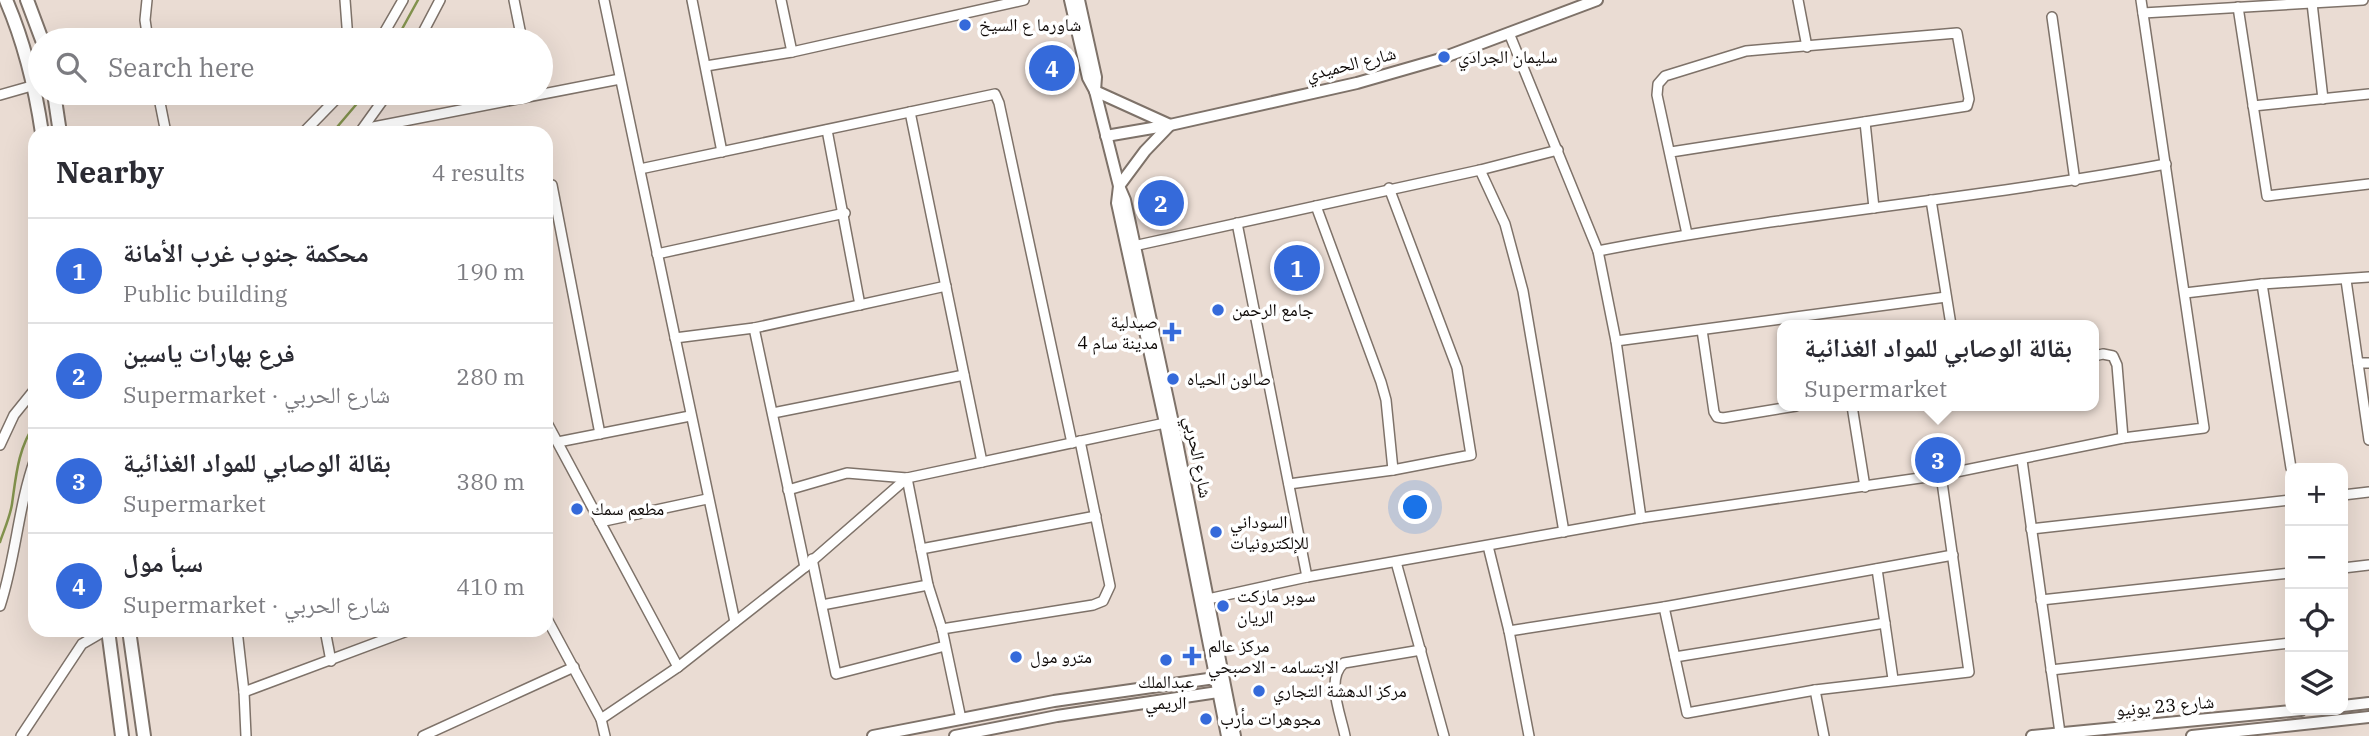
<!DOCTYPE html>
<meta charset="utf-8">
<style>
:root{--surface:#fff;--page:#f2f2f3;--text:#2b2b33;--muted:#7c7c81;--line:#e1e1e2;--accent:#356ada}
body{margin:0;font-family:"IBM Plex Serif","Noto Naskh Arabic",serif;background:var(--page);color:var(--text)}
.controls{position:absolute;right:21px;bottom:21px;display:grid;overflow:hidden;border-radius:14px;box-shadow:0 7px 28px #0002}
.controls button{width:63px;height:63px;display:grid;place-items:center;padding:0;border:0;border-bottom:2px solid var(--line);background:var(--surface);color:var(--text);font:35px sans-serif}
.you{position:absolute;left:1416px;top:508px;width:24px;height:24px;margin:-18px;border:5px solid #fff;border-radius:50%;background:#1a73e8;box-shadow:0 0 0 10px #1a73e833}
.badge{display:grid;place-items:center;width:46px;height:46px;border-radius:50%;background:var(--accent);color:#fff;font-size:23px;font-weight:700}
.pin{position:absolute;translate:-50% -50%;border:4px solid #fff;box-shadow:0 2px 7px #0006}
.popup{position:absolute;left:1777px;top:320px;width:322px;height:91px;box-sizing:border-box;display:grid;place-content:center;border-radius:14px;background:var(--surface);filter:drop-shadow(0 2px 5px #0005);font-size:23px;white-space:nowrap;color:var(--muted)}
.popup b{font-size:26px;color:var(--text)}
.popup::after{content:'';position:absolute;left:50%;top:100%;margin-left:-14px;border:14px solid transparent;border-top-color:var(--surface)}
.list{margin:0;padding:0;list-style:none}
h2{display:flex;justify-content:space-between;align-items:center;height:91px;margin:0;padding:0 28px;font-size:30px}
h2 small{font-size:23px;font-weight:400;color:var(--muted)}
.list li{display:grid;grid-template-columns:46px 1fr auto;gap:21px;align-items:center;box-sizing:border-box;height:105px;padding:0 28px;border-top:2px solid var(--line)}
.list b{display:block;font-size:26px;white-space:nowrap}
.list p{margin:0;font-size:23px;white-space:nowrap;color:var(--muted)}
.list em{font-size:23px;font-style:normal;color:var(--muted)}
.icon{flex:none;width:38px;height:38px;fill:none;stroke:currentColor;stroke-width:2;stroke-linecap:round;stroke-linejoin:round}
.map{position:relative;flex:none;width:2369px;height:736px;overflow:hidden}
.search{position:absolute;background:var(--surface);box-shadow:0 7px 28px #0002;left:28px;top:28px;width:525px;height:77px;display:flex;align-items:center;gap:18px;box-sizing:border-box;padding:0 24px;border-radius:38px;color:var(--muted);font-size:26px}
.panel{position:absolute;background:var(--surface);box-shadow:0 7px 28px #0002;left:28px;top:126px;width:525px;height:511px;border-radius:21px}
.map>svg:first-child{display:block}
</style>
<div class="map">
<svg width="2369" height="736" viewBox="0 0 2369 736">
<rect width="100%" height="100%" fill="#eadcd3"/>
<g fill="none" stroke-linecap="round" stroke-linejoin="round">
<!-- stream -->
<g stroke="#82924d" stroke-width="2.5">
<polyline points="396,40 418,0"/>
<polyline points="332,133 366,93"/>
<path d="M0,542C4,530 10,517 12,504C16,476 18,448 35,424"/>
</g>
<defs>
<g id="minor">
<polyline points="147,0 145,20 148,40"/>
<polyline points="345,0 348,40"/>
<polyline points="514,0 522,40"/>
<polyline points="604,0 735,622"/>
<polyline points="692,0 722,152"/>
<polyline points="781,0 792,52"/>
<polyline points="1798,0 1807,47"/>
<polyline points="2312,3 2323,99"/>
<polyline points="2238,7 2267,196 2369,184"/>
<polyline points="2143,13 2363,0"/>
<polyline points="2052,17 2075,181"/>
<polyline points="1509,33 1598,251 1616,341 1641,518"/>
<polyline points="380,40 403,0"/>
<polyline points="419,40 440,0"/>
<polyline points="706,66 792,52 1024,0"/>
<polyline points="158,93 166,133"/>
<polyline points="0,95 35,85"/>
<polyline points="2253,106 2369,94"/>
<polyline points="910,112 982,462"/>
<polyline points="1865,122 1874,208"/>
<polyline points="363,129 620,79"/>
<polyline points="827,130 860,305"/>
<polyline points="360,132 388,93"/>
<polyline points="303,133 342,93"/>
<polyline points="1671,152 1967,106 1969,99 1957,33 1746,51 1665,76 1658,84 1657,95 1687,234"/>
<polyline points="640,169 995,94 999,103 1072,443"/>
<polyline points="1480,170 1505,224 1523,291 1564,532"/>
<polyline points="546,186 552,185 600,434"/>
<polyline points="1931,200 1951,325"/>
<polyline points="1316,206 1381,382 1386,400 1393,470"/>
<polyline points="1237,223 1307,577"/>
<polyline points="1129,247 1480,170 1558,150"/>
<path d="M1598,251C1786,214 1978,199 2166,164"/>
<polyline points="657,254 845,213"/>
<polyline points="2346,280 2369,440"/>
<polyline points="2262,284 2291,468"/>
<polyline points="2185,293 2262,284 2369,277"/>
<polyline points="754,328 805,567"/>
<polyline points="1702,330 1714,412 1717,417 1723,418 1796,406"/>
<polyline points="675,338 754,328 946,286"/>
<polyline points="1616,341 1946,297"/>
<polyline points="2094,356 2103,354 2113,356 2117,365 2123,438"/>
<polyline points="2358,363 2369,363"/>
<polyline points="1852,406 1865,487"/>
<polyline points="773,413 964,375"/>
<polyline points="546,421 678,667"/>
<polyline points="558,442 690,416"/>
<polyline points="0,445 14,415 35,389"/>
<polyline points="2022,460 2060,733"/>
<polyline points="907,478 928,585 942,629 961,719"/>
<polyline points="1289,484 1393,470 1471,455 1457,368 1389,188"/>
<polyline points="788,490 847,473 907,478 1165,423"/>
<polyline points="2343,495 2369,492"/>
<polyline points="600,522 707,499"/>
<polyline points="2031,529 2290,500"/>
<polyline points="1488,546 1509,631 1529,736"/>
<polyline points="921,549 1096,516"/>
<polyline points="812,559 836,674 945,646"/>
<polyline points="1396,562 1444,736"/>
<polyline points="2343,568 2369,565"/>
<polyline points="1877,569 1893,679"/>
<polyline points="1208,599 1307,577 1641,518 1941,475 2123,438 2204,428 2141,0"/>
<polyline points="2041,600 2290,573"/>
<polyline points="822,605 928,585"/>
<path d="M0,606C16,558 18,506 35,459"/>
<polyline points="1664,607 1687,713 1815,690 1969,672 1941,475"/>
<polyline points="546,617 601,719 605,736"/>
<polyline points="942,629 1093,605 1103,601 1110,586 1080,441"/>
<polyline points="237,630 244,692 246,736"/>
<polyline points="325,630 331,661"/>
<polyline points="1509,631 1664,607 1953,555"/>
<polyline points="1675,657 1885,623"/>
<polyline points="2051,670 2290,643"/>
<polyline points="1815,690 1824,736"/>
<polyline points="244,692 410,630"/>
<polyline points="601,719 678,667 805,567 907,478"/>
<polyline points="21,736 82,644 106,630"/>
<polyline points="423,736 574,667"/>
<path d="M1345,736C1341,715 1325,679 1344,663L1421,650"/>
</g>
<g id="tertiary">
<polyline points="1070,0 1088,78 1095,91 1119,186 1125,200 1175,432 1235,736"/>
<polyline points="1079,0 1096,77 1095,91"/>
<polyline points="1095,91 1170,125 1145,151 1119,186 1117,203 1165,423 1227,736"/>
<polyline points="1106,136 1170,125 1357,83 1437,60 1597,0"/>
<polyline points="2343,706 2369,703"/>
<polyline points="873,736 1054,701 1215,678"/>
<polyline points="955,736 1057,716 1218,692"/>
<polyline points="2032,736 2301,710"/>
<polyline points="2192,736 2369,717"/>
</g>
<g id="secondary">
<path d="M6,0C25,44 35,86 42,133"/>
<polyline points="27,0 42,40"/>
<polyline points="54,93 60,133"/>
<polyline points="108,630 122,736"/>
<polyline points="129,630 144,736"/>
</g>
</defs>
<!-- minor casing -->
<use href="#minor" stroke="#7e7269" stroke-width="12"/>
<!-- tertiary casing -->
<use href="#tertiary" stroke="#7e7269" stroke-width="14"/>
<!-- secondary casing -->
<use href="#secondary" stroke="#7e7269" stroke-width="16"/>
<!-- minor -->
<use href="#minor" stroke="#fff" stroke-width="9"/>
<!-- tertiary -->
<use href="#tertiary" stroke="#fff" stroke-width="10"/>
<!-- secondary -->
<use href="#secondary" stroke="#fff" stroke-width="12"/>
</g>
<!-- markers -->
<g fill="#356ada" stroke="#fff" stroke-width="2.5">
<circle cx="965" cy="25" r="7"/>
<circle cx="1444" cy="57" r="7"/>
<circle cx="1218" cy="310" r="7"/>
<path d="M1168.5 321.5h7v7h7v7h-7v7h-7v-7h-7v-7h7z"/>
<circle cx="1173" cy="379" r="7"/>
<circle cx="577" cy="509" r="7"/>
<circle cx="1216" cy="532" r="7"/>
<circle cx="1223" cy="606" r="7"/>
<path d="M1188.5 645.5h7v7h7v7h-7v7h-7v-7h-7v-7h7z"/>
<circle cx="1016" cy="657" r="7"/>
<circle cx="1166" cy="660" r="7"/>
<circle cx="1259" cy="691" r="7"/>
<circle cx="1206" cy="719" r="7"/>
</g>
<g text-anchor="middle" stroke-width="7" stroke-linejoin="round" paint-order="stroke">
<!-- poi labels -->
<g font-size="18" fill="#0f0a08" stroke="#fff" text-anchor="start">
<text x="979" y="31">شاورما ع السيخ</text>
<text x="1458" y="63">سليمان الجرادي</text>
<text x="1232" y="316">جامع الرحمن</text>
<text x="1158" y="328" text-anchor="end">صيدلية<tspan x="1158" dy="21">مدينة سام 4</tspan></text>
<text x="1187" y="385">صالون الحياه</text>
<text x="591" y="515">مطعم سمك</text>
<text x="1230" y="528">السوداني<tspan x="1230" dy="21">للإلكترونيات</tspan></text>
<text x="1237" y="602">سوبر ماركت<tspan x="1237" dy="21">الريان</tspan></text>
<text x="1208" y="652">مركز عالم<tspan x="1208" dy="21">الابتسامه - الاصبحي</tspan></text>
<text x="1030" y="663">مترو مول</text>
<text x="1166" y="688" text-anchor="middle">عبدالملك<tspan x="1166" dy="21">الريمي</tspan></text>
<text x="1273" y="697">مركز الدهشة التجاري</text>
<text x="1220" y="725">مجوهرات مأرب</text>
</g>
<!-- street labels -->
<g font-size="18" fill="#0f0a08" stroke="#fff">
<text transform="translate(1351 64) rotate(-14)" y="6">شارع الحميدي</text>
<text transform="translate(1198 457) rotate(79)" y="6">شارع الحربي</text>
<text transform="translate(2165 706) rotate(-5)" y="6">شارع 23 يونيو</text>
</g>
</g>
</svg>
<div class="controls">
<button>+</button>
<button>−</button>
<button><svg class="icon" aria-label="locate" viewBox="0 0 24 24"><circle cx="12" cy="12" r="6"/><path d="M12 2v4M12 18v4M2 12h4M18 12h4"/></svg></button>
<button><svg class="icon" aria-label="layers" viewBox="0 0 24 24"><path d="M12 4l9 5-9 5-9-5zM3 14l9 5 9-5"/></svg></button>
</div>
<div class="you"></div>
<div class="pin badge" style="left:1297px;top:268px">1</div>
<div class="pin badge" style="left:1161px;top:203px">2</div>
<div class="pin badge" style="left:1938px;top:460px">3</div>
<div class="popup"><b>بقالة الوصابي للمواد الغذائية</b>Supermarket</div>
<div class="pin badge" style="left:1052px;top:68px">4</div>
<div class="search"><svg class="icon" aria-label="search" viewBox="0 0 24 24"><circle cx="10" cy="10" r="6"/><path d="M15 15l6 6"/></svg>Search here</div>
<section class="panel">
<h2>Nearby<small>4 results</small></h2>
<ul class="list">
<li><span class="badge">1</span><div><b>محكمة جنوب غرب الأمانة</b><p>Public building</p></div><em>190 m</em></li>
<li><span class="badge">2</span><div><b>فرع بهارات ياسين</b><p>Supermarket · شارع الحربي</p></div><em>280 m</em></li>
<li><span class="badge">3</span><div><b>بقالة الوصابي للمواد الغذائية</b><p>Supermarket</p></div><em>380 m</em></li>
<li><span class="badge">4</span><div><b>سبأ مول</b><p>Supermarket · شارع الحربي</p></div><em>410 m</em></li>
</ul>
</section>
</div>
